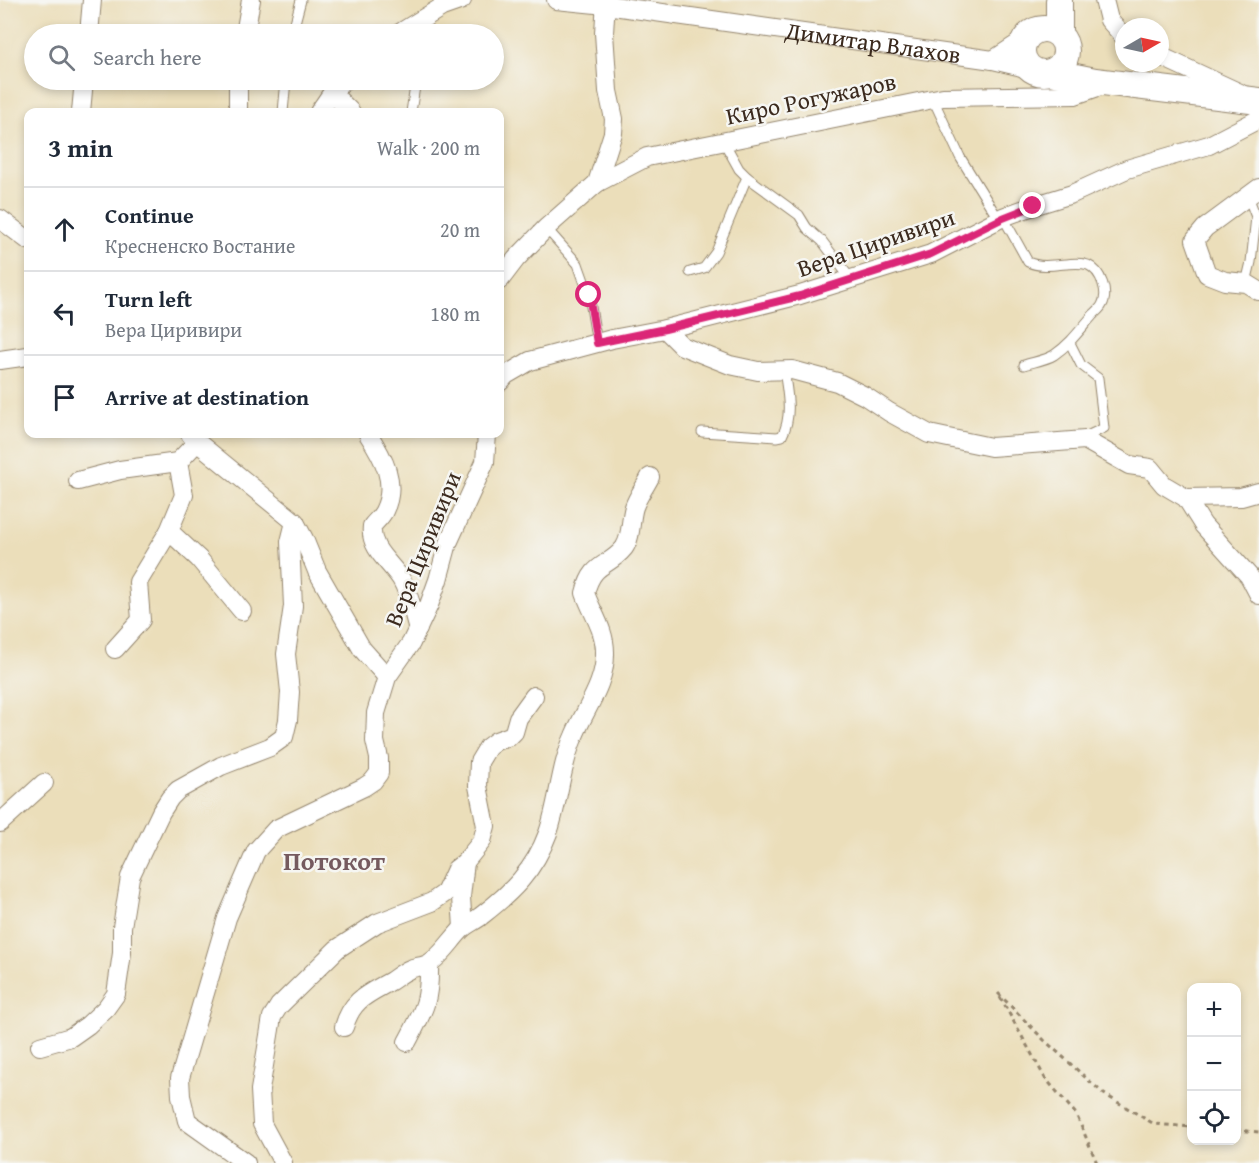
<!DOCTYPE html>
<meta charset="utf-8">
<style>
:root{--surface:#fff;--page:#f6f6f7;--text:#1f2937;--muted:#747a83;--line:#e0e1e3}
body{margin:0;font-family:"Gentium Book Plus",serif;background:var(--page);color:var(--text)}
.controls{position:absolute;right:18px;bottom:18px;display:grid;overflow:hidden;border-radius:12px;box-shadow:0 3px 9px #0003}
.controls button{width:54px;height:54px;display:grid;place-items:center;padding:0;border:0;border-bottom:2px solid var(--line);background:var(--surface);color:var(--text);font:30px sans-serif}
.compass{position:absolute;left:1115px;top:18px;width:54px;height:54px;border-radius:50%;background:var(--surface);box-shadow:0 3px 9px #0003;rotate:81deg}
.stop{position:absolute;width:18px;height:18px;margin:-14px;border:4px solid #db2777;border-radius:50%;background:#fff}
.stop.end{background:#db2777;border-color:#fff;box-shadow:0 2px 6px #0008}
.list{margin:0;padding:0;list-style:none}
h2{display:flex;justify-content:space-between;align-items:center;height:78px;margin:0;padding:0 24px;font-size:26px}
h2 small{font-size:20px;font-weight:400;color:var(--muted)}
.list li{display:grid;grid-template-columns:39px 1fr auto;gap:18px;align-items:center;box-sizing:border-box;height:84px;padding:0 24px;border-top:2px solid var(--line)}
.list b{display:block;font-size:22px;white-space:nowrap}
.list p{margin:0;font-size:20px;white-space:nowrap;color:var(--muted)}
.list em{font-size:20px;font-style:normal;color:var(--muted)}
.icon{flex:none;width:33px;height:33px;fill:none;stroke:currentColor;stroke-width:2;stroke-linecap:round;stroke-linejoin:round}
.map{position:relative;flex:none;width:1259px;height:1163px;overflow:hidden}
.search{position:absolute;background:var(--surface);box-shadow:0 3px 9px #0003;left:24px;top:24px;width:480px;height:66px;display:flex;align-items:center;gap:15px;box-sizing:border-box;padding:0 21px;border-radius:33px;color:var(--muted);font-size:22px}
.panel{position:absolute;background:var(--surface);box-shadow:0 3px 9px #0003;left:24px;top:108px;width:480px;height:330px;border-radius:12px}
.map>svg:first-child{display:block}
</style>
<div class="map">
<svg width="1259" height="1163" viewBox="0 0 1259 1163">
<rect width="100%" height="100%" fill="#f6f6f2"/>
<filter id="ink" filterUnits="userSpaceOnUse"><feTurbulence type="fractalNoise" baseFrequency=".0167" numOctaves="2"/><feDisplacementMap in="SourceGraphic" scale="12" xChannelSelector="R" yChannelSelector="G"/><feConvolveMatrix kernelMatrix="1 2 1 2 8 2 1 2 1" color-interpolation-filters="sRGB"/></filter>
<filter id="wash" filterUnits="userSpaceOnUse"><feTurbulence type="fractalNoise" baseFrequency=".008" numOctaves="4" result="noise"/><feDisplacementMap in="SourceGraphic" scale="24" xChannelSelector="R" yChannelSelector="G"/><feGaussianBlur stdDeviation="1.35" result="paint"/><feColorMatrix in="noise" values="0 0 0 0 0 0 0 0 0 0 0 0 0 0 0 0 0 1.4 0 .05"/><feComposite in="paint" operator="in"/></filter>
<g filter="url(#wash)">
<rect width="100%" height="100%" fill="#ebdeba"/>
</g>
<g filter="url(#ink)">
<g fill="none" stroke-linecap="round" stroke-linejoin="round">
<defs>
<g id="service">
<polyline points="292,34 301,0"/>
<polyline points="933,99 960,157 999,220"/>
<polyline points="283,112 286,80"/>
<polyline points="411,112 416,80"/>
<polyline points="747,177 799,215 807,228 822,241 850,278"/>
<path d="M1003,217L1028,262C1047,271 1073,259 1088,265C1101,271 1109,293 1102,305C1100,309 1096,312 1093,315C1080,330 1070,344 1054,355C1046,360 1033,362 1024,365"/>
<polyline points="546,228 578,264 589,295 597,343"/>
<polyline points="690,272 704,268 716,252 747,177 739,169 724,142"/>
<polyline points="1246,283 1251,262 1256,217 1248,196"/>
<polyline points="1070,343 1081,365 1098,378 1104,428 1089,435 1085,440"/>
<path d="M702,432L777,437L782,436C793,416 787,391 784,370"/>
</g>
<g id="minor">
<path id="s1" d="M556,0L606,5L993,60L1030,69"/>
<polyline points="1104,0 1109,20 1124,37"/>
<polyline points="89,34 92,0"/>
<polyline points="245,34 251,0"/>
<polyline points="398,34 442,7 462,0"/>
<polyline points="1160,56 1240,93"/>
<polyline points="993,60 1025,39"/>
<polyline points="332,93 351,112"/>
<polyline points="81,112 84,80"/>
<polyline points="238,112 238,80"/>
<polyline points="319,112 332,93 344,80"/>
<polyline points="597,183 647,157 943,97 1075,95 1106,84"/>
<polyline points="1259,188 1205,228 1195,240 1207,274 1225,281 1246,283 1259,291"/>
<polyline points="0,219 28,240"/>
<polyline points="500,280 516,259 546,228 597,183 613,133 614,119 608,91 604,33 606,0"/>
<polyline points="665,329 682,346 730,365 758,371 792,370 837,382 865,396 889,412 929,434 991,447 1085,440 1129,465 1150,468 1164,485 1186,498 1203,525 1249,576 1259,595"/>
<polyline points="0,360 28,356"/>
<polyline points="500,382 506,375 530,361 612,339 665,329 800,295 931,254 1003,217 1033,206 1072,194 1127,169 1209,145 1259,119"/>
<polyline points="190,434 197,442 295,522 304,539 317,571 362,649 387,677"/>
<path d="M368,434C383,457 398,483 384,511C381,517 376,521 372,526C369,549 391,563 401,579C410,594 413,613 418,629"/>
<polyline points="78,481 120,470 178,462"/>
<polyline points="1186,498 1241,497 1259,492"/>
<polyline points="169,531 199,559 242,611"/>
<polyline points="115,649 141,620 138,582 169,531 184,495 178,462 197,442"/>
<polyline points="0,823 44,783"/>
<polyline points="465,862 482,841 486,826 478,786 479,762 488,747 496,741 510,736 514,732 518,718 534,696"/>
<path d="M344,1027C352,999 368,994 391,981C397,977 403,972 410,969C417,966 425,967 431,962C444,953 451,940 462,929C467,924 475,921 481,916C512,892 534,871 548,833C559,802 560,767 574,736C585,709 606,683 605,652C605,630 592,613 585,593C593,561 608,568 624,548C632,537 630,519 634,507C638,496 645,487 650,477"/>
<path d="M407,1042C424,1010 430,1001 429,964"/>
<polyline points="40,1046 71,1037 88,1025 106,1008 116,994 122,953 122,927 130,877 161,812 170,798 178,790 221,766 270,747 284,737 288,720 290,692 286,654 293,606 290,542 295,522"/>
<polyline points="246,1163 187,1121 181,1096 180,1078 227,918 256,851 276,829 364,787 373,781 379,773 379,758 375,741 376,713 387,677 411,643 429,605 438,580 448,543 485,462 487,434"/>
<polyline points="283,1163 262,1124 260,1090 272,1017 279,1006 337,949 377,923 432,902 445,893 456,869 465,862 461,897 463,928"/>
</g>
<g id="secondary">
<polyline points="1059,0 1059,34"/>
<circle cx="1044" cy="51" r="22"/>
<polyline points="1051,72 1095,81 1259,101"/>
</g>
</defs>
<!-- service casing -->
<use href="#service" stroke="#93846c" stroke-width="11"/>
<!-- minor casing -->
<use href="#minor" stroke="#93846c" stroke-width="20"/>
<!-- secondary casing -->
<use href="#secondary" stroke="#93846c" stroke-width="28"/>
<!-- path -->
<g stroke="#93846c" stroke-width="3" stroke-dasharray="4.5 4.5" stroke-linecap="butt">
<polyline points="998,993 1044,1040 1104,1094 1154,1124 1192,1127"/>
<polyline points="1000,997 1045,1078 1076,1114 1097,1163"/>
<polyline points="1236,1130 1259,1132"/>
</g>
<!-- service -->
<use href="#service" stroke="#fff" stroke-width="9"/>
<!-- minor -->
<use href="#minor" stroke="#fff" stroke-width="18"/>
<!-- secondary -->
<use href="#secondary" stroke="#fff" stroke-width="26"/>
</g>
</g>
<g fill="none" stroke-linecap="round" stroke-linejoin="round" filter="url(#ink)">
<!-- route -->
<polyline stroke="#db2777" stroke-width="8" points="589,295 597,343 665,329 800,296 931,254 1003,218 1033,206"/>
</g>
<g text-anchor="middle" stroke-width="5" stroke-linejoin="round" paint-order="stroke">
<!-- street labels -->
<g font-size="24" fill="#3b2a1e" stroke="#f6f6f2">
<text dy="8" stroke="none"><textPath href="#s1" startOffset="320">Димитар Влахов</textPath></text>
<text transform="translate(811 99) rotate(-12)" y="8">Киро Рогужаров</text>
<text transform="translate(876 243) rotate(-19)" y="8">Вера Циривири</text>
<text transform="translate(423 549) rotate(-68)" y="8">Вера Циривири</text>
</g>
<!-- neighbourhood labels -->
<g font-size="26" font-weight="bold" fill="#755a5f" stroke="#f6f6f2">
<text x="334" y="870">Потокот</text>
</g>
</g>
</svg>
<div class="controls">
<button>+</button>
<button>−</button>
<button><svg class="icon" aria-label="locate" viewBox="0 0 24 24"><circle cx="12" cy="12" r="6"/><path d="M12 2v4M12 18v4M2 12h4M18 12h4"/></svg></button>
</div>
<svg class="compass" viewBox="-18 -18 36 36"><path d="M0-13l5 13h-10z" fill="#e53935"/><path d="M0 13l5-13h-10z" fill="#747a83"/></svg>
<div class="stop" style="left:589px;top:295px"></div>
<div class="stop end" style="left:1033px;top:206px"></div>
<div class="search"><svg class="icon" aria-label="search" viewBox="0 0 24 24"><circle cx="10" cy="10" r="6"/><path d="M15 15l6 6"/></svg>Search here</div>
<section class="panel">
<h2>3 min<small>Walk · 200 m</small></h2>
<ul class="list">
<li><svg class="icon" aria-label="ahead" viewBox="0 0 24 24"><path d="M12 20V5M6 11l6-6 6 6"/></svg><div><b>Continue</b><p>Кресненско Востание</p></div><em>20 m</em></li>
<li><svg class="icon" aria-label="left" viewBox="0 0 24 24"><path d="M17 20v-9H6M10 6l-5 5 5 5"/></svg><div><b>Turn left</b><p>Вера Циривири</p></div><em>180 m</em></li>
<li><svg class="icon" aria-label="arrive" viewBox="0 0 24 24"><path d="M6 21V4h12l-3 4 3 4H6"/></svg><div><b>Arrive at destination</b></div></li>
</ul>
</section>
</div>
